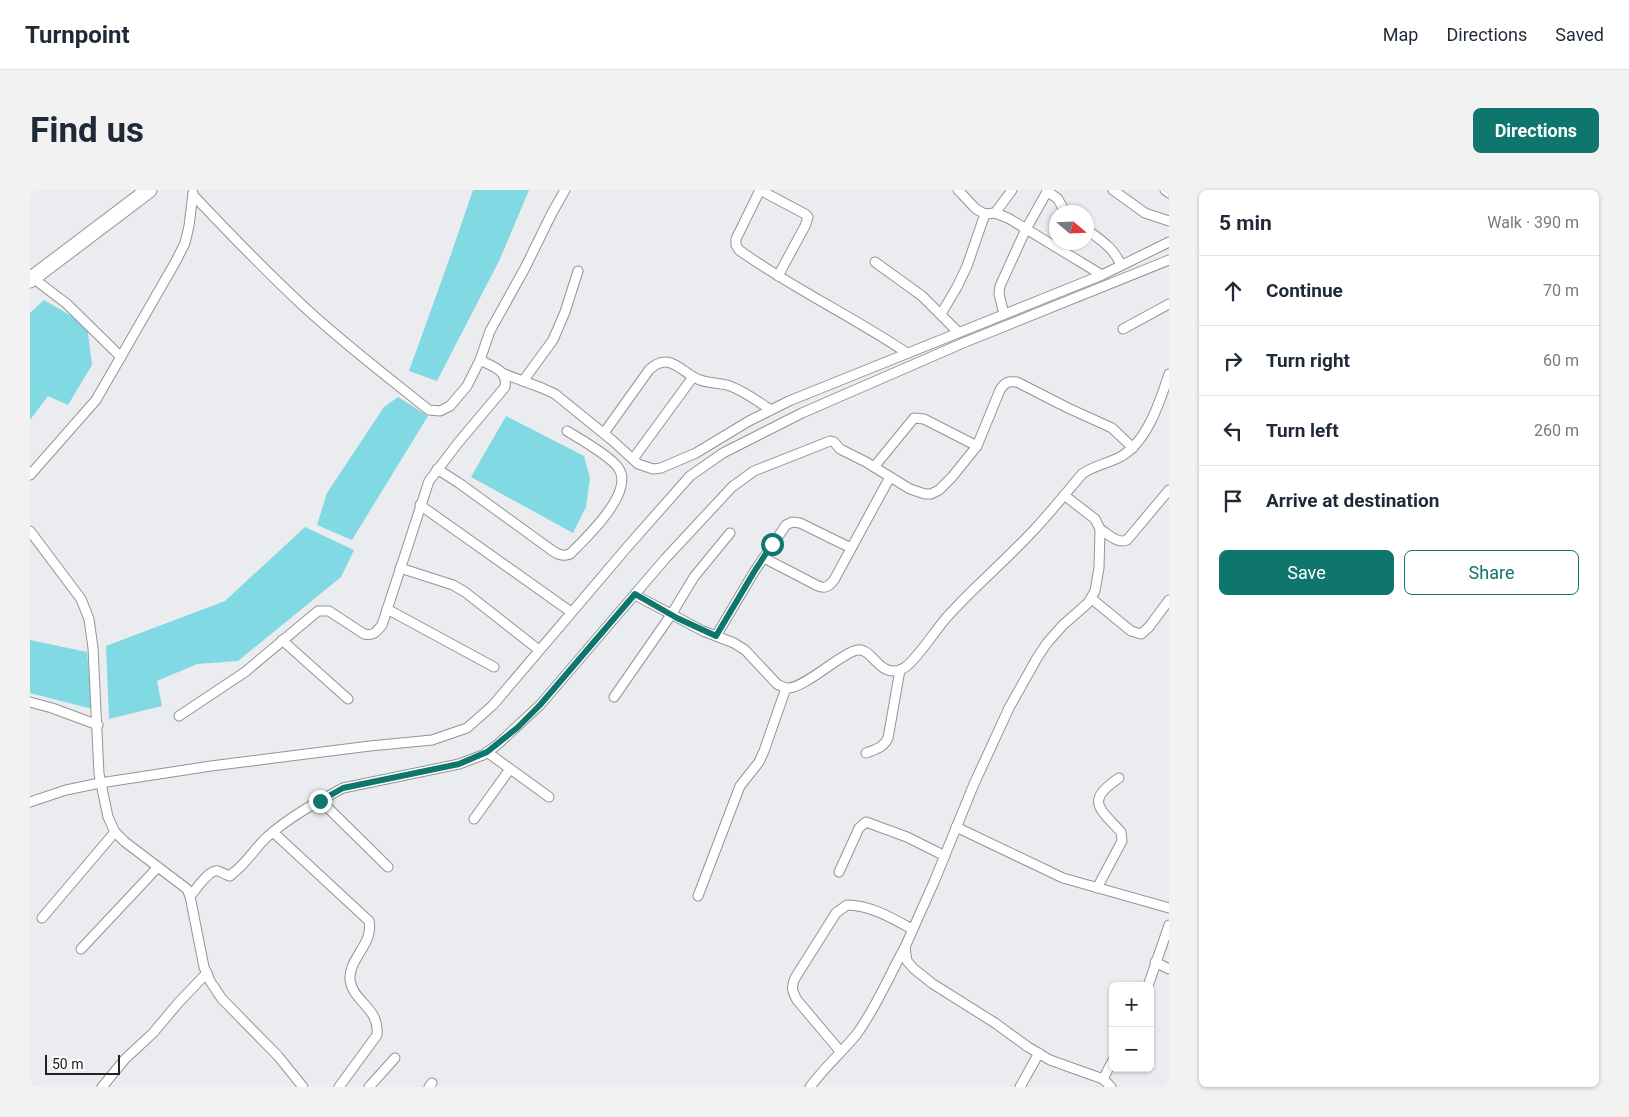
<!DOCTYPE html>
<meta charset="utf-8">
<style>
:root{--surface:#fff;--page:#f2f2f3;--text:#1f2937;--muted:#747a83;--line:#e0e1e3;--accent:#0f766e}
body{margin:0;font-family:Roboto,sans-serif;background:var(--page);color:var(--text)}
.controls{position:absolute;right:15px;bottom:15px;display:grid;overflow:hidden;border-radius:8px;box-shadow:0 1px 4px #0004}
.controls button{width:45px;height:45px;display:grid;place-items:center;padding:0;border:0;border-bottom:1px solid var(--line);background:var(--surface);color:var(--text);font:25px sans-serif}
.compass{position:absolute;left:1019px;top:15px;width:45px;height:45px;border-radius:50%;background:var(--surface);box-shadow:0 1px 4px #0004;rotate:109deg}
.scale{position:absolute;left:15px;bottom:12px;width:75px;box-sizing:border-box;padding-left:5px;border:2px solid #222223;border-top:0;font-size:14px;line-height:18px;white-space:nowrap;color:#222223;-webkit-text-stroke:4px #f9fafc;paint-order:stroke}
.stop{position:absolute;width:15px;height:15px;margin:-11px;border:4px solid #0f766e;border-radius:50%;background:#fff}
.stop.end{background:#0f766e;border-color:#fff;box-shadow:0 1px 5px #0008}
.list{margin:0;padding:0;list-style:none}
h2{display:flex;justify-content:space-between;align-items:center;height:65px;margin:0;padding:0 20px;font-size:21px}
h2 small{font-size:16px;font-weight:400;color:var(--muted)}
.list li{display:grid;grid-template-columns:32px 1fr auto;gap:15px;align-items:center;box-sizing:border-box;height:70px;padding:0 20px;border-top:1px solid var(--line)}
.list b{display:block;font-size:19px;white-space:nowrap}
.list em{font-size:16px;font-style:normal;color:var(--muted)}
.actions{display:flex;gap:10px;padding:15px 20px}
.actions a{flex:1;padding:11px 0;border:1px solid var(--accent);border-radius:8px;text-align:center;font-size:18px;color:var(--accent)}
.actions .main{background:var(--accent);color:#fff}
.icon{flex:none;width:28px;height:28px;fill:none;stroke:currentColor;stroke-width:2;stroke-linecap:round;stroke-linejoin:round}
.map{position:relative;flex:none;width:1139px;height:897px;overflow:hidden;border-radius:8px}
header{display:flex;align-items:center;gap:30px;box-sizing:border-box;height:70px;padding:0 25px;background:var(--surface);border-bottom:1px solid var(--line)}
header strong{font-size:24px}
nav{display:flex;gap:28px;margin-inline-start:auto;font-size:18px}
.intro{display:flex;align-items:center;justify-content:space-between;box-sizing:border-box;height:120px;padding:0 30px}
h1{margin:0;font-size:35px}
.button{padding:12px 22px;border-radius:8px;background:var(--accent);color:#fff;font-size:18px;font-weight:700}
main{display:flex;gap:30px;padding:0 30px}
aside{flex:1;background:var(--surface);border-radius:8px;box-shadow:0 1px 4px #0004}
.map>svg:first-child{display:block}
</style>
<header>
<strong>Turnpoint</strong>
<nav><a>Map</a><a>Directions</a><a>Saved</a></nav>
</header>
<div class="intro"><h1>Find us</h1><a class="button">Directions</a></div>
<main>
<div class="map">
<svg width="1139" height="897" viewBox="0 0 1139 897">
<rect width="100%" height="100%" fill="#ebecef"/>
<!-- water -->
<g fill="#81d9e3">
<polygon points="443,0 499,0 470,69 407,191 379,181 419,70"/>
<polygon points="14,110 57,135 62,175 38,215 18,206 0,230 0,123"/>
<polygon points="368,207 398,226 322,350 287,335 297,303 354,217"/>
<polygon points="476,226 554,266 560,288 556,317 543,343 441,287"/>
<polygon points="275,337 324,360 311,387 208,471 167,474 127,491 132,516 79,529 76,456 195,411"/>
<polygon points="0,450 57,462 62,519 0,503"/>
</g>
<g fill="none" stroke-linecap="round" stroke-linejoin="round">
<defs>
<g id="minor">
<path d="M730,0L706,49V55L709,60C762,98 822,126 877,163"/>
<polyline points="730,0 775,24 778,27 775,36 748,86"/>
<polyline points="928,0 946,19 955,24 965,23 978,28 1072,85"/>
<polyline points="1083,0 1115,23 1139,31"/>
<polyline points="1135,0 1139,3"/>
<polyline points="1017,1 1028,9 1035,22"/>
<path d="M164,6C198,42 233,78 269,112C307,148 349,180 390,213L399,220L410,221L420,216L437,196L450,170L460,141L495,78L522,23L535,0"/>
<polyline points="965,23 982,0"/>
<path d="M1056,39C1072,51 1083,57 1091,75"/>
<polyline points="845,72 892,106 928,142"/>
<polyline points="3,88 37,114 91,167"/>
<polyline points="911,124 927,97 937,76 955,24"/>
<polyline points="974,124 969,104 970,96 996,39 1018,0"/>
<polyline points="1093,139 1139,114"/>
<polyline points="474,184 512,198 525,204 583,251 608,274 623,279 631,278 666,263 719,231 759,211 1072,85 1139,52"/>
<polyline points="493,191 523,150 535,122 548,81"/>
<path d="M574,243L619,180C640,160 651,183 670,190C678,193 688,193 697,195C713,200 727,211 741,220"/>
<polyline points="603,269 663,187"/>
<polyline points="844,277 884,228 894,229 947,256"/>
<path d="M407,279L429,293L520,359C527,364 532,367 540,364C556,348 604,303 589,279C582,267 550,249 537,241"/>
<polyline points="0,285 66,210 146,71 155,53 159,36 163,3"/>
<polyline points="1034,305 1065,329 1070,339 1069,378 1065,401 1058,413 1033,435 1017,453 1007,468 979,518 944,594 904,692 875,757 877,771 884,779 903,794 965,833 998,857 1020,870 1073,889 1081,897"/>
<polyline points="390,315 541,422"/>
<path d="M1070,339C1078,344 1087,354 1097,350L1139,300"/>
<polyline points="0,341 51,409 59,429 63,458 69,584 78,627 85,642 95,652 157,699 160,706 174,777 180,791 192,809 248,866 273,897"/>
<path d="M734,368L788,396C796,399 799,396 804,390L860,287"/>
<polyline points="370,378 423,395 435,402 509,460"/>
<path d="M605,405L673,441L704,453L715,460L747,494C751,496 754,498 758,498C774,498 807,467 824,461C842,453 848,490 872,479C883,475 907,438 917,427C944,397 975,371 1003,341C1020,323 1036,303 1052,284C1063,276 1076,274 1088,268C1116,255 1130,212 1139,184"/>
<polyline points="1062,409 1101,441 1111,444 1119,437 1139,410"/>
<polyline points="357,419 464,477"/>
<polyline points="686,446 724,382 756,335 762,332 770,333 821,358"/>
<polyline points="252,450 318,509"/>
<polyline points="584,507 641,425 664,387 700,343"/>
<polyline points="0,512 22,518 68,535"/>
<path d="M149,526L215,482L288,421H299L334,444C344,446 346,442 352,435L399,291L428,253L475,197C478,180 463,177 450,170"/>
<polyline points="457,562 519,607"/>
<path d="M836,563C846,559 853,558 858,548L870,480"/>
<polyline points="291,611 358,677"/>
<polyline points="0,612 36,600 70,593 181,576 340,556 402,550 437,538 463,515 599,355 660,286 693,263 772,223 933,153 1139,70"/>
<polyline points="444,629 480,579"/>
<polyline points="926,637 1033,688 1139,718"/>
<path d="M243,642L339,731C344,754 318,769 320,790C323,812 350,818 347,845L309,897"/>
<polyline points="809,682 829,638 836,632 877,647 915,666"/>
<path d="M1067,698L1092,651L1091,642C1069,618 1055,611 1089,588"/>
<path d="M160,706C166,700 179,679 188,681C192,682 195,685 200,686L202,684C216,674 225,658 237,647C259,627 287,612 313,598L429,574L453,565L467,555L510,515L635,369L702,297L724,281L800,251L804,252L810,259L836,272L880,299L895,304H901L909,300L922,287L947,256L970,200C975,192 978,191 987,192L1038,218L1082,238L1103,258"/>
<polyline points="668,706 710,596 729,572 734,561 756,498"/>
<polyline points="12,728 85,642"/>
<polyline points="51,759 128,677"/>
<polyline points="1125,772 1139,779"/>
<polyline points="1118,796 1139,735"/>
<path d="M810,861L767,810C762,801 761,797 765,788L806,723L817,715C840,715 862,728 882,739"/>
<polyline points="1073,889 1083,870"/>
<polyline points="72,897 95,869 123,843 149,812 177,783"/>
<polyline points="339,897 365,868"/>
<polyline points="399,897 402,893"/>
<path d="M780,897C794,878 811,863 826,845C845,820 860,784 875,757"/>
<polyline points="990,897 1009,863"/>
</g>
<polyline id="primary" points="0,90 119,0"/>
</defs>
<!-- minor casing -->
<use href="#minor" stroke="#939496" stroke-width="11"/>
<!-- primary casing -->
<use href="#primary" stroke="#939496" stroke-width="17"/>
<!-- minor -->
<use href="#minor" stroke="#fff" stroke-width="9"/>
<!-- primary -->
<use href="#primary" stroke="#fff" stroke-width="15"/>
</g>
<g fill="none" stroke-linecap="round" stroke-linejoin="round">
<!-- route -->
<polyline stroke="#0f766e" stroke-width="6" points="290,611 313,598 429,574 457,562 487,538 510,515 605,404 647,428 686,446 724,382 742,354"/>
</g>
</svg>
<div class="controls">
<button>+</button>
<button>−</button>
</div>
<svg class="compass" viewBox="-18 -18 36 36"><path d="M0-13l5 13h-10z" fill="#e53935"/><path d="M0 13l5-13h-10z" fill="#747a83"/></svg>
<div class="scale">50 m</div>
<div class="stop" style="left:742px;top:354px"></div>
<div class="stop end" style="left:290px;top:611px"></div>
</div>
<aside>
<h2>5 min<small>Walk · 390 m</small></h2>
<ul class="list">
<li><svg class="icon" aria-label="ahead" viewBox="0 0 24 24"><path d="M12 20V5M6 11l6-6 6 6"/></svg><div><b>Continue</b></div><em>70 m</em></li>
<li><svg class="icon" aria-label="right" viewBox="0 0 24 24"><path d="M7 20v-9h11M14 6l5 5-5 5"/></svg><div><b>Turn right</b></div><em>60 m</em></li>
<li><svg class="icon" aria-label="left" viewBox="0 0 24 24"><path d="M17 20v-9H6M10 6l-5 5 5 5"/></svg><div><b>Turn left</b></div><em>260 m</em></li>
<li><svg class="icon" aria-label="arrive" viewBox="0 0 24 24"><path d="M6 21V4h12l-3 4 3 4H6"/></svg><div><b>Arrive at destination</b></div></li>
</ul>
<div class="actions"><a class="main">Save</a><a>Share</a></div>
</aside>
</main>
